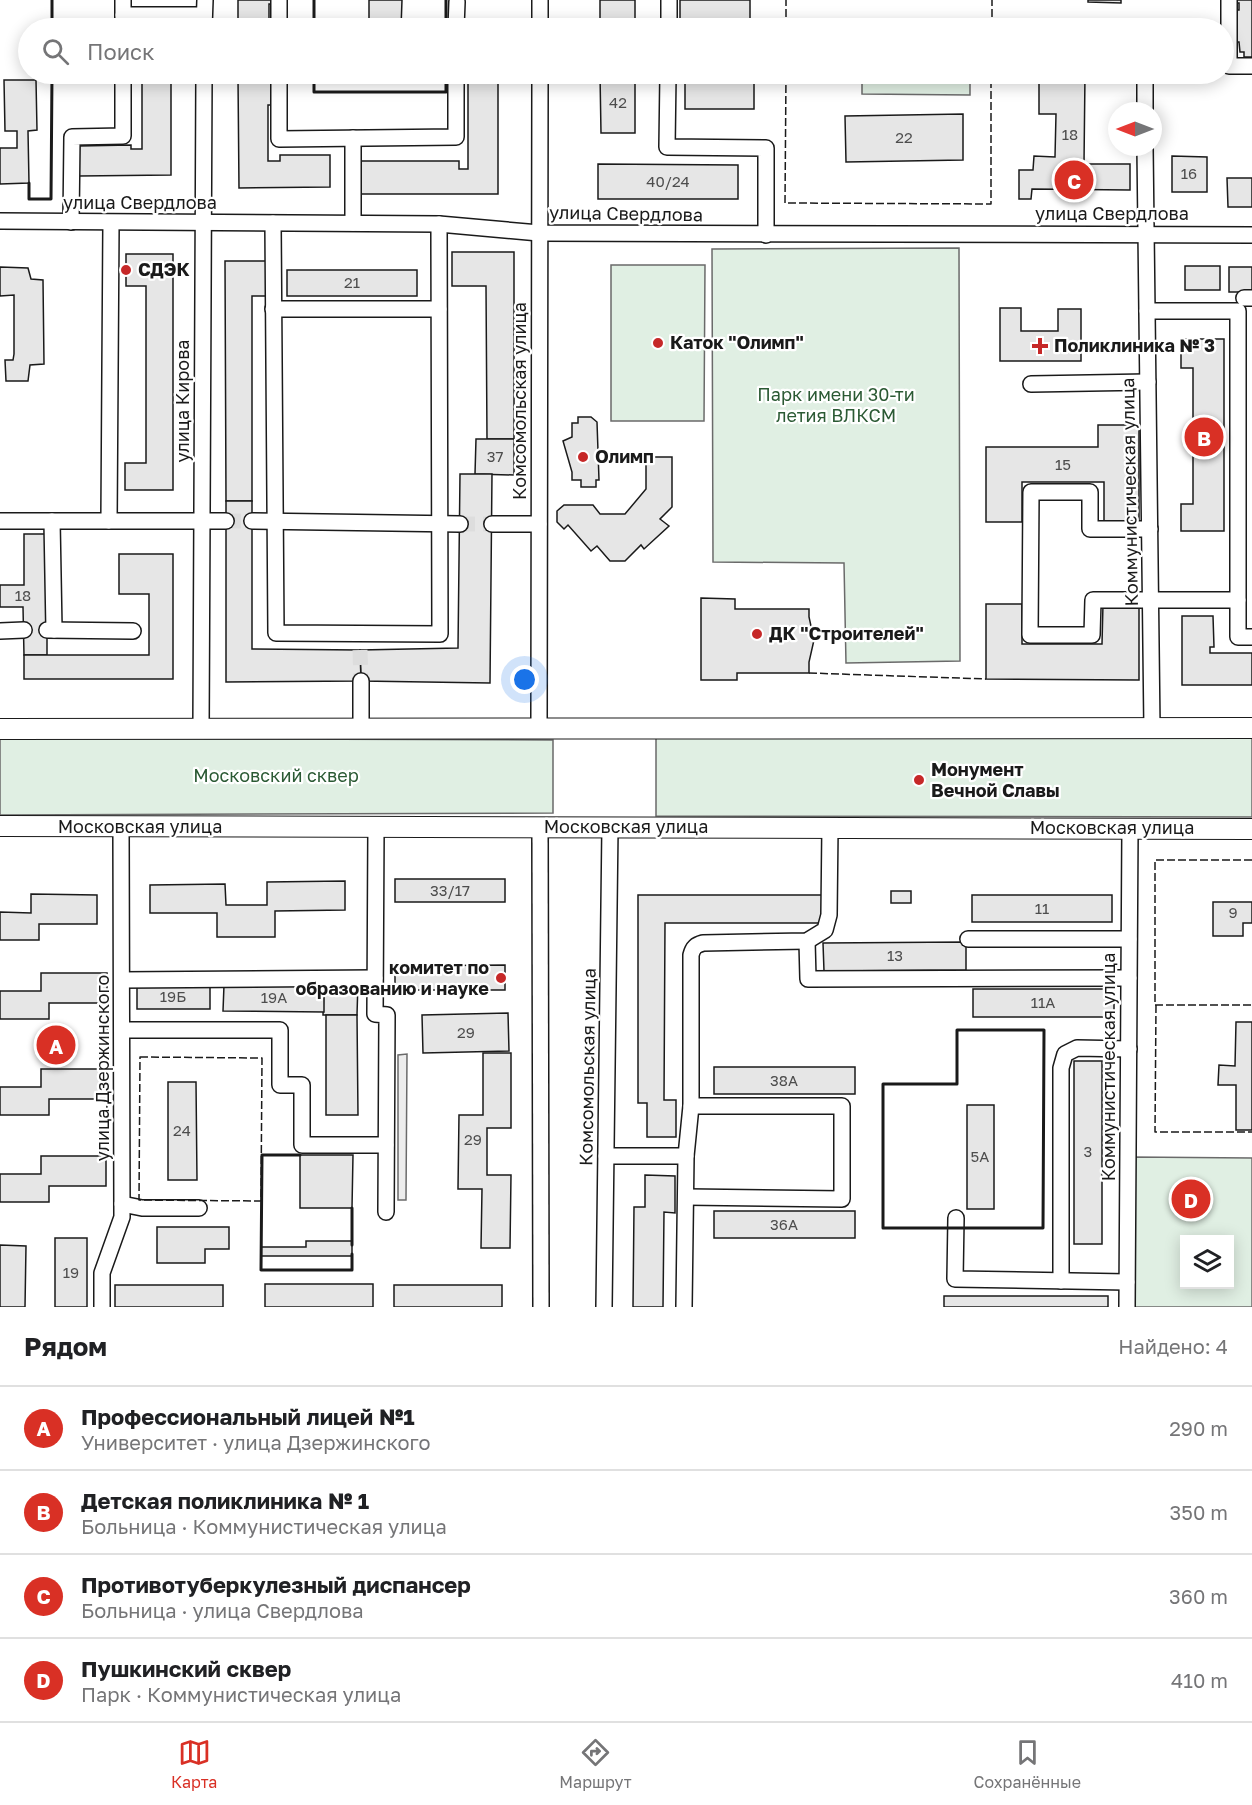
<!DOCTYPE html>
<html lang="ru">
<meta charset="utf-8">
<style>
:root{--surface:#fff;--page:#f6f6f6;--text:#202124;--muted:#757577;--line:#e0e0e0;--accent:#d93025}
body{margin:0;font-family:"Golos Text",sans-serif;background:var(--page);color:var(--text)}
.controls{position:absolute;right:18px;bottom:18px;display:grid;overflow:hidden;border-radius:0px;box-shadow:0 3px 15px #0003}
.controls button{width:54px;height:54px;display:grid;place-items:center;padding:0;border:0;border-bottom:2px solid var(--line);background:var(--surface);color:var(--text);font:30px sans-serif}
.compass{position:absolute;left:1108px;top:102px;width:54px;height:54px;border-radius:50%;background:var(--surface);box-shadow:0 3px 15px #0003;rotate:270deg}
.you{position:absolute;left:525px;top:680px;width:21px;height:21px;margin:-15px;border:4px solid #fff;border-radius:50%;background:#1a73e8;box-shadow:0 0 0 9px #1a73e833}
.badge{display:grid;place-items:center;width:39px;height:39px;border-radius:50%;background:var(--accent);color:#fff;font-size:20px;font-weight:700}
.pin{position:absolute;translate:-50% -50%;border:3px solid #fff;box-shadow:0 2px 6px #0006}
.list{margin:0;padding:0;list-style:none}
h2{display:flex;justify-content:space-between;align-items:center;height:78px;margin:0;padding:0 24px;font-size:26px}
h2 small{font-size:20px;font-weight:400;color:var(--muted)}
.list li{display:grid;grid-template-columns:39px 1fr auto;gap:18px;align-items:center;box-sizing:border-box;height:84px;padding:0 24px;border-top:2px solid var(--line)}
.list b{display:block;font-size:22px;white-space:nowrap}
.list p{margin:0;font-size:20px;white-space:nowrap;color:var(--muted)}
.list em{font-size:20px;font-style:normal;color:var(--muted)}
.icon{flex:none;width:33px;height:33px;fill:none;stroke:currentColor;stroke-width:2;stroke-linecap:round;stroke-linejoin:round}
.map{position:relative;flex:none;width:1252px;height:1307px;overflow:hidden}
.search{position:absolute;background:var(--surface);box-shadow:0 3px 15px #0003;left:18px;right:18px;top:18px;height:66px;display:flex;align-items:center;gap:15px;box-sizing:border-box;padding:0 21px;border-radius:33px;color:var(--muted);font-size:22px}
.sheet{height:414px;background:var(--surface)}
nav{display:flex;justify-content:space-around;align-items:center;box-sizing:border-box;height:84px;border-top:2px solid var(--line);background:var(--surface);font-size:16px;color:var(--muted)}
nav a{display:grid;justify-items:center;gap:3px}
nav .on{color:var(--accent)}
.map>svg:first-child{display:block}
</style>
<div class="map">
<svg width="1252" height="1307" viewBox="0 0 1252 1307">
<rect width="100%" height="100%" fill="#fff"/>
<!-- green -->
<g fill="#e0efe3" stroke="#6a6a6a" stroke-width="1.5" fill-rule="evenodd">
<polygon points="862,74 970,74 970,95 862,94"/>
<polygon points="959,248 960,661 846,663 844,563 713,562 712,249"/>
<polygon points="611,265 705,265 704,421 611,421"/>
<polygon points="1252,736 1252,817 656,816 656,738"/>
<polygon points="0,738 553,740 553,813 0,815"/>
<path d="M1131,1157L1252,1158V1307H1131ZM1184,1240H1230V1284H1184Z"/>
</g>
<!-- parking -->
<polygon fill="#ededed" stroke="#6a6a6a" stroke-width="1.5" points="407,1054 406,1200 398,1200 398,1055"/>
<!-- building -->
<g fill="#e6e6e6" stroke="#1a1a1a" stroke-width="1.5">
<polygon points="238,0 271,0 271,4 269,4 269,27 271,27 271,28 238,28"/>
<polygon points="369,0 402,0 401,28 369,28"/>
<rect x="600" y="0" width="35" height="28"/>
<rect x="680" y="0" width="70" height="19"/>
<polygon points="1088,0 1121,0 1121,3 1088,2"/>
<polygon points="1236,0 1252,0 1252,57 1244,57 1244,52 1240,52 1239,42 1235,42 1235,10 1239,10 1239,3 1236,3"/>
<rect x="468" y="19" width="30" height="9"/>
<polygon points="142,74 171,74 171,175 79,176 79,146 131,145 131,149 142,149"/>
<polygon points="468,74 498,74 498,194 355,194 355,161 459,161 459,169 468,169"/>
<polygon points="600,74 635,74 635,133 601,133"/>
<rect x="685" y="74" width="69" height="35"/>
<polygon points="1039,74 1085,74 1084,164 1130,164 1130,190 1032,189 1031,199 1019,199 1019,170 1033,170 1034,156 1055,157 1056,114 1039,114"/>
<polygon points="238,78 272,78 272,105 268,105 268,161 280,161 280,155 330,155 330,187 239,188"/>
<polygon points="4,80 36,80 37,130 28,131 29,183 0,184 0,148 17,148 17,131 5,131"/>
<polygon points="963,114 963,160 846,162 845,116"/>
<polygon points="1172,156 1207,157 1207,192 1172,192"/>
<polygon points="598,164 738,165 738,199 598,199"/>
<polygon points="1227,178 1252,178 1252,207 1228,207"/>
<polygon points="452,252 514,252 514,439 487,439 486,286 452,286"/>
<polygon points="126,254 173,254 173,490 125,490 125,463 146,463 146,286 126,286"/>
<polygon points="225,261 269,261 269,296 252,296 252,501 226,501"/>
<rect x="1185" y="266" width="35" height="24"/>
<polygon points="0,267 28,268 31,279 43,280 44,364 30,365 28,381 6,381 5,360 13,360 14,354 14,295 0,296"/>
<rect x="1229" y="267" width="23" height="25"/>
<rect x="287" y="270" width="130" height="26"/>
<polygon points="1000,308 1021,308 1021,331 1058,331 1058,309 1081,309 1081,361 1000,361"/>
<polygon points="1181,339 1224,339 1224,531 1181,531 1181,504 1193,504 1193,368 1181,368"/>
<polygon points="578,417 591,417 597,422 599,480 596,480 596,487 581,487 581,480 572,480 572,472 563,441 572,437 572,423 578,423"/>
<polygon points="1098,425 1139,425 1139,523 1104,523 1104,482 1022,482 1022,522 986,522 986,447 1098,447"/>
<polygon points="476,439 514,439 514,475 475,474"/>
<polygon points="646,457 672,457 672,507 660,519 669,526 644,549 641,545 625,561 610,561 597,546 591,551 568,525 564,529 557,522 557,511 564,505 593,505 600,514 625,514 646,489"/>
<polygon points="460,474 492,474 490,683 361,681 360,650 458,648"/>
<polygon points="226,501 252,501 252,649 360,650 361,681 226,682"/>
<polygon points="24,534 47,534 47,655 24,655 23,607 0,607 0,585 24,585"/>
<polygon points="119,554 173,554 173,679 24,679 24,655 149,655 149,594 119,594"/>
<polygon points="701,598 735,599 735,609 809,609 809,617 814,640 809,662 809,673 737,673 737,680 701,680"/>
<polygon points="986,604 1022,604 1022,644 1102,644 1103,604 1139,604 1139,680 986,679"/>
<polygon points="1182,616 1213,616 1214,647 1210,647 1210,653 1252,653 1252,685 1182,685"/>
<rect x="395" y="879" width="110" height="23"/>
<polygon points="345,881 345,910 275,911 275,937 217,937 217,913 150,913 150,885 225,884 226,905 267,905 267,882"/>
<rect x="891" y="891" width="20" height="12"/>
<polygon points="31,894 97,895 97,924 39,924 39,940 0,940 0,912 31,913"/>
<polygon points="638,895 822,895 822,923 665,923 664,1100 676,1100 676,1137 647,1137 647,1103 638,1103"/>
<rect x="972" y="895" width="140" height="27"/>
<polygon points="1213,902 1252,902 1252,923 1243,923 1243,936 1213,936"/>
<polygon points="966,942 966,970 824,971 823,943"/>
<polygon points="505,965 505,990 395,990 395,966"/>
<polygon points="41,973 107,973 107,1003 49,1003 49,1019 0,1019 0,991 41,991"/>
<polygon points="324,980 358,981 357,1015 323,1015"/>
<polygon points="210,985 210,1009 137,1009 137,986"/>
<polygon points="224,985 324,986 324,1012 223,1011"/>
<rect x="973" y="989" width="141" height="28"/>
<polygon points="508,1013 509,1051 423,1053 422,1015"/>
<polygon points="326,1015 357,1015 358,1115 326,1115"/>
<polygon points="1236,1022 1252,1022 1252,1130 1236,1130 1236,1085 1218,1085 1219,1065 1235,1066"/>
<polygon points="483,1053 511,1053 511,1128 487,1128 487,1175 511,1175 510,1248 481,1248 482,1189 458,1189 459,1115 483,1115"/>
<rect x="1074" y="1061" width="28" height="183"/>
<rect x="714" y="1067" width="141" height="27"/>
<polygon points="41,1069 107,1069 107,1099 49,1099 49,1115 0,1115 0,1087 41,1087"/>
<polygon points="168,1082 196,1082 197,1180 168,1180"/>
<rect x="967" y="1105" width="27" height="104"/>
<polygon points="300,1155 353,1155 352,1208 300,1208"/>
<polygon points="41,1156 106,1156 106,1186 49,1186 49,1202 0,1202 0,1174 41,1174"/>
<polygon points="645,1175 675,1176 675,1213 664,1212 663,1307 633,1307 634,1207 645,1207"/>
<rect x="714" y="1211" width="141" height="27"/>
<polygon points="157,1227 229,1227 229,1249 205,1249 205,1263 157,1263"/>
<rect x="55" y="1238" width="32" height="69"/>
<polygon points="306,1241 352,1241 352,1256 261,1256 261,1247 306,1247"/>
<polygon points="0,1245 26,1246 25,1307 0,1307"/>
<rect x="265" y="1284" width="108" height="23"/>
<rect x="115" y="1285" width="108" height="22"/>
<rect x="394" y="1285" width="108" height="22"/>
<rect x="944" y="1296" width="164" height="11"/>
</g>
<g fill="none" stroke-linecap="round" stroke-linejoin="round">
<!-- minor-tunnel -->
<g stroke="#ddd" stroke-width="15" stroke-dasharray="15 8" stroke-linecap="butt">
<polyline points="226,521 252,521"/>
<polyline points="460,524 492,524"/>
<polyline points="360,650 361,681"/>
</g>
<defs>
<g id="minor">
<polyline points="1229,0 1229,66 1252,66"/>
<polyline points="123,15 204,15"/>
<polyline points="123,28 123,0"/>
<polyline points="204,28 205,0"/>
<polyline points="279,28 279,0"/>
<polyline points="456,28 457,2"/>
<polyline points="540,28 540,0"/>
<polyline points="669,28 669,0"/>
<polyline points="279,74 279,139 456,137 456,74"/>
<polyline points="668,74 667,147 766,148 766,235"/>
<polyline points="1145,84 1145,111"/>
<polyline points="1145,147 1152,728"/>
<polyline points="0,221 439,224 539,233 1252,235"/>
<polyline points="71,222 72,137 123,136 123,74"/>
<polyline points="273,223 276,633 440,634 439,224"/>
<polyline points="353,223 353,138"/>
<polyline points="1244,298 1252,298"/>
<polyline points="273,309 439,309"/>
<polyline points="1147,311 1238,311 1238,600"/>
<polyline points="1031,384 1148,382"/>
<polyline points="0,521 226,521"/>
<polyline points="52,521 54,630"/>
<polyline points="109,521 111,223"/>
<polyline points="252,521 460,524"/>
<polyline points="492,524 539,524"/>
<polyline points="1150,529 1090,529 1090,492 1031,492 1030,635 1092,635 1093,600 1238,600 1238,637 1252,637"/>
<polyline points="47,630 133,631"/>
<polyline points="0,631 24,630"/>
<polyline points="361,681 361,729"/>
<polyline points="539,728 540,74"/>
<polyline points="201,729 204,74"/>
<polyline points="376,826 375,1014 387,1015 386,1212"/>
<polyline points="540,827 541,1307"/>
<polyline points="968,939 1129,939"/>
<polyline points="807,941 808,979 1129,978"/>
<polyline points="122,980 375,978"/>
<polyline points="122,1030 280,1030 280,1085 302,1085 302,1145 386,1145"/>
<path d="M606,1156H686L691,1106V955C693,947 696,945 703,943L807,941L825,930L829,915L830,827"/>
<polyline points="687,1197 842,1199 842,1106 691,1106"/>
<polyline points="122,1204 142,1208 199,1208"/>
<polyline points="956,1218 955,1279 1127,1282"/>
<polyline points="1061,1281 1061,1068 1065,1054 1077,1048 1129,1049"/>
<polyline points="102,1307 102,1273 122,1217 121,827"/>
<polyline points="604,1307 610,827"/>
<polyline points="684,1307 686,1156"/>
<polyline points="1127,1307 1130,828"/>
</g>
<g id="major">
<polyline points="0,729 1252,728"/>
<polyline points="0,826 1252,829"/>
</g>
</defs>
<!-- minor casing -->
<use href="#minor" stroke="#1a1a1a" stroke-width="18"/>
<!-- major casing -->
<use href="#major" stroke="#1a1a1a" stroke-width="22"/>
<!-- minor -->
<use href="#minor" stroke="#fff" stroke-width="15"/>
<!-- major -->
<use href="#major" stroke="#fff" stroke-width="20"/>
<!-- fence -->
<g stroke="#1a1a1a" stroke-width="1.5" stroke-dasharray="8 3" stroke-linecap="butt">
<polyline points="786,28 786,0"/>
<polyline points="992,28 992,0"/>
<polyline points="786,74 785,203 991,204 991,74"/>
<polyline points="809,673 986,679"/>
<polyline points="1252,860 1155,860 1155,1005 1252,1005"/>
<polyline points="107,1003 107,1069"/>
<polyline points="1156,1005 1155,1132 1252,1132"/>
<polygon points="140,1057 262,1058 261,1201 139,1200"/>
<polyline points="106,1156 107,1099"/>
</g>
<!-- wall -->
<g stroke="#1a1a1a" stroke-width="3">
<polyline points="52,28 52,0"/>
<polyline points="314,28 314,0"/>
<polyline points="446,28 446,0"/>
<polyline points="314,74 314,92 446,92 446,74"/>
<polyline points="29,183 29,199 51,199 52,74"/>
<polygon points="957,1030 1044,1030 1043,1228 883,1228 883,1084 957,1084"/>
<polyline points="300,1155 262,1155 261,1270 352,1270 352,1254"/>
<polyline points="352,1245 352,1208"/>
</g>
</g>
<!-- markers -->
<g fill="#c62828" stroke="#fff" stroke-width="2">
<circle cx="126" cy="270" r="6"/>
<circle cx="658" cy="343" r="6"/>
<path d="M1037 337h6v6h6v6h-6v6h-6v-6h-6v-6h6z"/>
<circle cx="583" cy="457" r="6"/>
<circle cx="757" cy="634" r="6"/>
<circle cx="919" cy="780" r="6"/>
<circle cx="501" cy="978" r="6"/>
</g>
<g text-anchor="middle" stroke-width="4.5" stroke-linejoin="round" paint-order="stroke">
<!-- number labels -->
<g font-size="15" fill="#4d4d4d">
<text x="618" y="108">42</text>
<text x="1070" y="140">18</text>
<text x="904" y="143">22</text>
<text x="1189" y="179">16</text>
<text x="668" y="187">40/24</text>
<text x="352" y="288">21</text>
<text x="495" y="462">37</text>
<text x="1063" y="470">15</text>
<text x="23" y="601">18</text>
<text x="450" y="896">33/17</text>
<text x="1042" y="914">11</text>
<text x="1233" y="918">9</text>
<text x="895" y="961">13</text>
<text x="173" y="1002">19Б</text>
<text x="274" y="1003">19А</text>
<text x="1043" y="1008">11А</text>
<text x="466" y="1038">29</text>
<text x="784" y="1086">38А</text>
<text x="182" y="1136">24</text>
<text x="473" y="1145">29</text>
<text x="1088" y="1157">3</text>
<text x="980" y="1162">5А</text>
<text x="784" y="1230">36А</text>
<text x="71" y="1278">19</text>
</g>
<!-- street labels -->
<g font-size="18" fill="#1a1a1a" stroke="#fff">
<text x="140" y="209">улица Свердлова</text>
<text transform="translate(626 214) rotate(1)" y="6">улица Свердлова</text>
<text x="1112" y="220">улица Свердлова</text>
<text transform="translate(183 401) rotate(-90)" y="6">улица Кирова</text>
<text transform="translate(520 401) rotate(-90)" y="6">Комсомольская улица</text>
<text transform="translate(1130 492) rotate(-91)" y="6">Коммунистическая улица</text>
<text x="140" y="833">Московская улица</text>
<text x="626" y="833">Московская улица</text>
<text x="1112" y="834">Московская улица</text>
<text transform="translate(588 1067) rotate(-89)" y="6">Комсомольская улица</text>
<text transform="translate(1109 1067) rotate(-90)" y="6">Коммунистическая улица</text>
<text transform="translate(103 1068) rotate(-90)" y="6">улица Дзержинского</text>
</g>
<!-- poi labels -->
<g font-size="18" font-weight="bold" fill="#1a1a1a" stroke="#fff" text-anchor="start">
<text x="138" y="276">СДЭК</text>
<text x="670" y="349">Каток "Олимп"</text>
<text x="1054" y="352">Поликлиника № 3</text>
<text x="595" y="463">Олимп</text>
<text x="769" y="640">ДК "Строителей"</text>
<text x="931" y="776">Монумент<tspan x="931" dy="21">Вечной Славы</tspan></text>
<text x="489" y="974" text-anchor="end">комитет по<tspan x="489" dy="21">образованию и науке</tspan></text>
</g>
<!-- park labels -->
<g font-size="18" fill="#2b5a34" stroke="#fff">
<text x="836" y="401">Парк имени 30-ти<tspan x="836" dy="21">летия ВЛКСМ</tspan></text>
<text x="276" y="782">Московский сквер</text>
</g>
</g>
</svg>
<div class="controls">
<button><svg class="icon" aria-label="layers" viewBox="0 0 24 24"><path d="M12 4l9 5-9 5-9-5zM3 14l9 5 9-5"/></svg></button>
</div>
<svg class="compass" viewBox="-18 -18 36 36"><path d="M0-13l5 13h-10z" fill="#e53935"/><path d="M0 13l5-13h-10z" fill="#757577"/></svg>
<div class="you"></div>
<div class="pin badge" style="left:56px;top:1045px">A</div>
<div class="pin badge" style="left:1204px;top:437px">B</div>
<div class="pin badge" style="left:1074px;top:180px">C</div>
<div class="pin badge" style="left:1191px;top:1199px">D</div>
<div class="search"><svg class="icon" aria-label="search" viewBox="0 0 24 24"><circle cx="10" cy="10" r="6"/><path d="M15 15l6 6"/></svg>Поиск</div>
</div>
<section class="sheet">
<h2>Рядом<small>Найдено: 4</small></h2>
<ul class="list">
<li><span class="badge">A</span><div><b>Профессиональный лицей №1</b><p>Университет · улица Дзержинского</p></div><em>290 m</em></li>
<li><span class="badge">B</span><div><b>Детская поликлиника № 1</b><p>Больница · Коммунистическая улица</p></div><em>350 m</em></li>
<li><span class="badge">C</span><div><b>Противотуберкулезный диспансер</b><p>Больница · улица Свердлова</p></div><em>360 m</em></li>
<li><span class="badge">D</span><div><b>Пушкинский сквер</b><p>Парк · Коммунистическая улица</p></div><em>410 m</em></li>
</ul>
</section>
<nav>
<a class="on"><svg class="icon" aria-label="map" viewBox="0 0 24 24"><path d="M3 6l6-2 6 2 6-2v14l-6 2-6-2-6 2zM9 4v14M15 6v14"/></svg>Карта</a>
<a><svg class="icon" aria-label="directions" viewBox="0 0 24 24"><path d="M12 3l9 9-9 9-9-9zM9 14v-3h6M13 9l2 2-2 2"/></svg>Маршрут</a>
<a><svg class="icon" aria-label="saved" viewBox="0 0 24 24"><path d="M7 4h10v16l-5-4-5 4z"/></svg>Сохранённые</a>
</nav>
